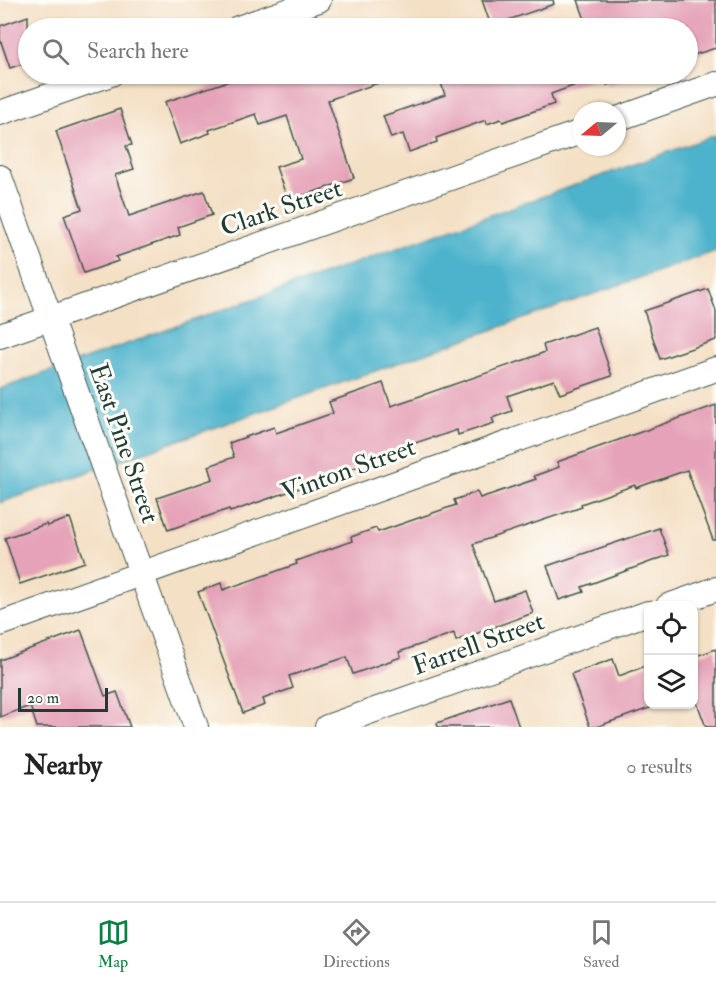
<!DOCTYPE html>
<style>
:root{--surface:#fff;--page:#f2f2f2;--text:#222;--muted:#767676;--line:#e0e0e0;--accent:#0b8043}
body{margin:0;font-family:"IM FELL Double Pica",serif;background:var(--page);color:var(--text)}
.controls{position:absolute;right:18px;bottom:18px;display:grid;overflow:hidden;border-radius:12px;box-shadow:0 2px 4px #0004}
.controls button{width:54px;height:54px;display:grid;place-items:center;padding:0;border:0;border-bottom:2px solid var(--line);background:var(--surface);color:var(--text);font:30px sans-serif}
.compass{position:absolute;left:572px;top:102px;width:54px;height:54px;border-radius:50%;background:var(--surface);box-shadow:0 2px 4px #0004;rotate:251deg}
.scale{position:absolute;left:18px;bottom:15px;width:90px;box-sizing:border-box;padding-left:6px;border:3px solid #1f3d34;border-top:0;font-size:16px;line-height:21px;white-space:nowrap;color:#1f3d34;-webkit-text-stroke:4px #fdfcf7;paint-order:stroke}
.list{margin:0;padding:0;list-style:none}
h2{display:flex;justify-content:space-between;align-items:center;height:78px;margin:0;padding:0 24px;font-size:26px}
h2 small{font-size:20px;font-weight:400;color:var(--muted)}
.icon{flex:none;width:33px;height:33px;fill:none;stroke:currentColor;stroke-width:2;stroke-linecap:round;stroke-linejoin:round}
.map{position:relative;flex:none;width:716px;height:727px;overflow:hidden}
.search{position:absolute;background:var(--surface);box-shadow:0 2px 4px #0004;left:18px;right:18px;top:18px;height:66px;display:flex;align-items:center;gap:15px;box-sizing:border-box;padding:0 21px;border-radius:33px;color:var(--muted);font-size:22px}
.sheet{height:174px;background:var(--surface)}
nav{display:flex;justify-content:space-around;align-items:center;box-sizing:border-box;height:84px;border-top:2px solid var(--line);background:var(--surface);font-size:16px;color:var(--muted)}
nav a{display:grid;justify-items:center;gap:3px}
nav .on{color:var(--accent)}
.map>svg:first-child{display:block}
</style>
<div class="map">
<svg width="716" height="727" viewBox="0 0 716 727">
<rect width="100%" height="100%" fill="#fdfcf7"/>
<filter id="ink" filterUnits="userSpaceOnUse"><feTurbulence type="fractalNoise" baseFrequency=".0167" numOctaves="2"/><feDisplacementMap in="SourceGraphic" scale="12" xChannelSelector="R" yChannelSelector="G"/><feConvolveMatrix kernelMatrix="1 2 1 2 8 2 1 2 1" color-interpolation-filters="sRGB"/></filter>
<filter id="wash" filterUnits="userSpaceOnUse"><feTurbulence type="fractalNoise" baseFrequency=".008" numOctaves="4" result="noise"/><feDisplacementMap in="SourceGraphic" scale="24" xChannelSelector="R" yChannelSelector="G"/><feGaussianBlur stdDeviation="1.35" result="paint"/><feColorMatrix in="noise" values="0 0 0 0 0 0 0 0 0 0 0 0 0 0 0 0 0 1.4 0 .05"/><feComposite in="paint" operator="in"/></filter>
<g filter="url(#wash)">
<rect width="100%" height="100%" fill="#f4e0c5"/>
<!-- water -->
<polygon fill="#4eb3cc" stroke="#367880" stroke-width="1.5" points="716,135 716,251 0,503 0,389"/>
<g id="blocks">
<!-- building -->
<g fill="#e5a2b8">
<polygon points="482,0 553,0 554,4 491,26"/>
<polygon points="578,0 716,0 716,48 687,57 687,28 588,28"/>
<polygon points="28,16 28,62 10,68 0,39 0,26"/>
<polygon points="250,74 393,74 393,78 328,100 354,178 288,201 276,167 301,159 287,116 260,125 256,114 209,130 210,133 180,144 165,102"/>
<polygon points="438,74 599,74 600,76 551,94 554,104 503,122 501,119 487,124 486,120 436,138 437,142 409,152 403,134 391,138 383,116 445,95"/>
<polygon points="604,74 641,74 607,85"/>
<polygon points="120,109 132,145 126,146 134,169 115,175 129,216 204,191 212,215 178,227 180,235 116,257 118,261 84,273 64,215 82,209 56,131"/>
<polygon points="708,289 716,311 716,340 660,359 644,311"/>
<polygon points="595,327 612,376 560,394 554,380 507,396 512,411 492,418 494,423 458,435 457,430 434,438 433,437 364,460 365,464 314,482 314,483 230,512 229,509 168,530 157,498 213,479 209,466 234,457 229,443 274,427 276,433 333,413 329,402 383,383 391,406 527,359 545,352 543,345"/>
<polygon points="716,405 716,540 713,540 687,470 636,488 635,485 581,504 582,507 473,544 494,601 525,590 533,613 456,641 454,633 399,652 401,657 353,674 347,657 289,676 293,688 263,699 265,705 243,713 198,592 221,583 223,590 297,564 296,561 352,541 351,537 376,528 378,532 456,505 454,500 477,492 480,498 536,479 534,476 559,467 557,462"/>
<polygon points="70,518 85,562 20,584 5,538 46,524 47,526"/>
<polygon points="659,528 669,555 582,587 584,592 559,600 547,566"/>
<polygon points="81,630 105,696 117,692 130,727 37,727 30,706 0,717 0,660"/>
<polygon points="716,649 716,727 706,727 696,700 693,700 693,657"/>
<polygon points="613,659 619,676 648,665 648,705 658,705 596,727 590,727 571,674"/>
<polygon points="509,698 519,727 438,727 437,723"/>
</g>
</g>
</g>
<g filter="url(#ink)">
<use href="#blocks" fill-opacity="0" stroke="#3f554a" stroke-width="1.5"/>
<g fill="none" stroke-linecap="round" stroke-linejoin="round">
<defs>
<g id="street">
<polyline points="238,28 319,0"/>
<polyline points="0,113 111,74"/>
<polyline points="617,119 716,84"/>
<polyline points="0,177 196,727"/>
<polyline points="0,336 581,132"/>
<polyline points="668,606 716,589"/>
<polyline points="0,624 716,369"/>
<polyline points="327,727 648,613"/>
</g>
</defs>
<!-- street casing -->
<use href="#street" stroke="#3f554a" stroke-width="26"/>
<!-- street -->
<use href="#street" stroke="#fff" stroke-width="24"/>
</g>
</g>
<g text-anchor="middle" stroke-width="6" stroke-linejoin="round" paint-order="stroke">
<!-- street labels -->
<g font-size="26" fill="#1f3d34" stroke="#fdfcf7">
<text transform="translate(281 207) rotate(-19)" y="9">Clark Street</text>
<text transform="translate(125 443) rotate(71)" y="9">East Pine Street</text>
<text transform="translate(348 469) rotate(-20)" y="9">Vinton Street</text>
<text transform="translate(478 643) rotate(-20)" y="9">Farrell Street</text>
</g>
</g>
</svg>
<div class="controls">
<button><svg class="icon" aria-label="locate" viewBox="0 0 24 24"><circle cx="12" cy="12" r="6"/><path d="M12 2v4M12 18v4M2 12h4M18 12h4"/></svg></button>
<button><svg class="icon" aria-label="layers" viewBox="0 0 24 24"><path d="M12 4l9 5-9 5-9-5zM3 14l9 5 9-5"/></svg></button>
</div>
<svg class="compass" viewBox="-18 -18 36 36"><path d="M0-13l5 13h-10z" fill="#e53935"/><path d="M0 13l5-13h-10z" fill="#767676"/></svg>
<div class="scale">20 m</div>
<div class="search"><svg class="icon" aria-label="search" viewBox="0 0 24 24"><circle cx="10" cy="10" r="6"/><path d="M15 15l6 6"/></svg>Search here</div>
</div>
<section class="sheet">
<h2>Nearby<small>0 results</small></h2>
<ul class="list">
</ul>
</section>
<nav>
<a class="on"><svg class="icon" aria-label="map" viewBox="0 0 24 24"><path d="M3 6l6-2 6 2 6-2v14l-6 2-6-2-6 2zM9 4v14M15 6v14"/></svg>Map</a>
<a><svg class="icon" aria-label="directions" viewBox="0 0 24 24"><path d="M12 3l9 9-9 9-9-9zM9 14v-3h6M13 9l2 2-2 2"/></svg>Directions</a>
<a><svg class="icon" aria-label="saved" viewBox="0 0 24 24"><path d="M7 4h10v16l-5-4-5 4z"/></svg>Saved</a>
</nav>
